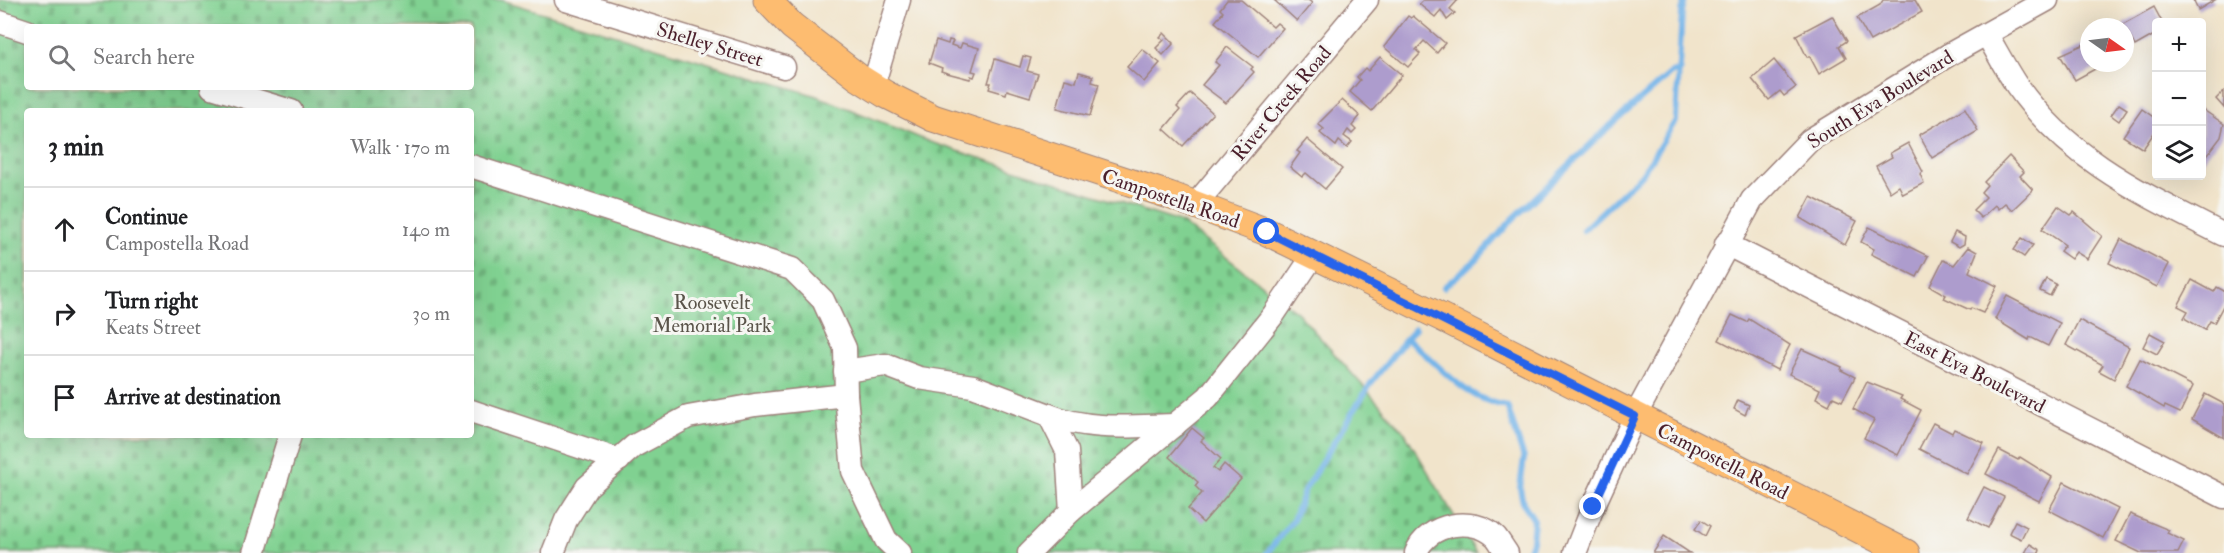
<!DOCTYPE html>
<meta charset="utf-8">
<style>
:root{--surface:#fff;--page:#f2f2f2;--text:#202124;--muted:#757577;--line:#e0e0e0}
body{margin:0;font-family:"IM FELL Double Pica",serif;background:var(--page);color:var(--text)}
.controls{position:absolute;right:18px;top:18px;display:grid;overflow:hidden;border-radius:6px;box-shadow:0 6px 24px #0002}
.controls button{width:54px;height:54px;display:grid;place-items:center;padding:0;border:0;border-bottom:2px solid var(--line);background:var(--surface);color:var(--text);font:30px sans-serif}
.compass{position:absolute;left:2080px;top:18px;width:54px;height:54px;border-radius:50%;background:var(--surface);box-shadow:0 6px 24px #0002;rotate:104deg}
.stop{position:absolute;width:18px;height:18px;margin:-14px;border:4px solid #2563eb;border-radius:50%;background:#fff}
.stop.end{background:#2563eb;border-color:#fff;box-shadow:0 2px 6px #0008}
.list{margin:0;padding:0;list-style:none}
h2{display:flex;justify-content:space-between;align-items:center;height:78px;margin:0;padding:0 24px;font-size:26px}
h2 small{font-size:20px;font-weight:400;color:var(--muted)}
.list li{display:grid;grid-template-columns:39px 1fr auto;gap:18px;align-items:center;box-sizing:border-box;height:84px;padding:0 24px;border-top:2px solid var(--line)}
.list b{display:block;font-size:22px;white-space:nowrap}
.list p{margin:0;font-size:20px;white-space:nowrap;color:var(--muted)}
.list em{font-size:20px;font-style:normal;color:var(--muted)}
.icon{flex:none;width:33px;height:33px;fill:none;stroke:currentColor;stroke-width:2;stroke-linecap:round;stroke-linejoin:round}
.map{position:relative;flex:none;width:2224px;height:553px;overflow:hidden}
.search{position:absolute;background:var(--surface);box-shadow:0 6px 24px #0002;left:24px;top:24px;width:450px;height:66px;display:flex;align-items:center;gap:15px;box-sizing:border-box;padding:0 21px;border-radius:6px;color:var(--muted);font-size:22px}
.panel{position:absolute;background:var(--surface);box-shadow:0 6px 24px #0002;left:24px;top:108px;width:450px;height:330px;border-radius:6px}
.map>svg:first-child{display:block}
</style>
<div class="map">
<svg width="2224" height="553" viewBox="0 0 2224 553">
<defs>
<pattern id="cemetery-stones" width="16" height="16" patternUnits="userSpaceOnUse" patternTransform="scale(1.5)"><rect width="16" height="16" fill="#80d191"/><path d="M2 7V4a2 2 0 0 1 4 0v3zM10 15v-3a2 2 0 0 1 4 0v3z" fill="#70b37d"/></pattern>
</defs>
<rect width="100%" height="100%" fill="#f6f6f2"/>
<filter id="ink" filterUnits="userSpaceOnUse"><feTurbulence type="fractalNoise" baseFrequency=".0167" numOctaves="2"/><feDisplacementMap in="SourceGraphic" scale="12" xChannelSelector="R" yChannelSelector="G"/><feConvolveMatrix kernelMatrix="1 2 1 2 8 2 1 2 1" color-interpolation-filters="sRGB"/></filter>
<filter id="wash" filterUnits="userSpaceOnUse"><feTurbulence type="fractalNoise" baseFrequency=".008" numOctaves="4" result="noise"/><feDisplacementMap in="SourceGraphic" scale="24" xChannelSelector="R" yChannelSelector="G"/><feGaussianBlur stdDeviation="1.35" result="paint"/><feColorMatrix in="noise" values="0 0 0 0 0 0 0 0 0 0 0 0 0 0 0 0 0 1.4 0 .05"/><feComposite in="paint" operator="in"/></filter>
<g filter="url(#wash)">
<rect width="100%" height="100%" fill="#f1e4cb"/>
<!-- cemetery -->
<path fill="url(#cemetery-stones)" stroke="#65785e" stroke-width="1.5" fill-rule="evenodd" d="M0,0H501L820,97L930,142L1182,223L1298,313L1405,433L1476,553H0ZM27,27H471V87H27ZM27,111H471V435H27Z"/>
<g fill="none" stroke-linecap="round" stroke-linejoin="round">
<!-- stream -->
<g stroke="#76b5e9" stroke-width="6">
<polyline points="1583,230 1642,174 1676,120 1682,12 1685,0"/>
<polyline points="1444,287 1476,260 1511,221 1611,125 1671,73 1680,70"/>
<path d="M1407,339C1441,365 1463,400 1507,406L1524,458L1520,488L1523,503L1534,520L1532,541L1528,553"/>
<polyline points="1267,553 1293,520 1305,489 1371,383 1415,328"/>
</g>
</g>
<g id="blocks">
<!-- building -->
<g fill="#ad9ccd">
<polygon points="1227,0 1241,0 1273,27 1277,23 1283,28 1258,57 1215,22 1223,12 1220,9"/>
<polygon points="1274,0 1308,0 1312,3 1297,21"/>
<polygon points="1423,0 1458,0 1450,9 1455,13 1447,20 1441,10 1435,17 1419,4"/>
<polygon points="1883,0 1915,0 1922,12 1870,41 1857,18 1880,5"/>
<polygon points="2193,0 2215,0 2198,10"/>
<polygon points="2154,7 2162,22 2156,22 2156,34 2135,46 2123,24"/>
<polygon points="1408,16 1411,18 1413,16 1445,43 1437,53 1424,41 1416,50 1420,54 1408,67 1384,47"/>
<polygon points="1832,16 1847,41 1839,46 1846,58 1819,74 1810,57 1807,57 1796,35"/>
<polygon points="1164,33 1174,43 1163,55 1156,48 1164,40 1160,37"/>
<polygon points="936,40 948,44 949,40 953,41 951,45 960,48 962,43 979,48 972,71 976,72 974,77 971,76 970,79 947,73 941,71 942,68 929,63"/>
<polygon points="2089,42 2089,63 2106,63 2075,80 2060,55"/>
<polygon points="1227,47 1253,67 1251,69 1254,72 1226,103 1202,85 1219,65 1215,62"/>
<polygon points="1142,49 1160,63 1144,82 1127,67"/>
<polygon points="1023,56 1031,58 1027,71 1038,74 1030,97 1007,90 1006,94 989,89 991,83 988,83 995,59 1020,67"/>
<polygon points="1380,57 1402,75 1372,111 1350,92 1360,80 1357,77 1365,68 1368,71"/>
<polygon points="1774,60 1796,87 1784,96 1780,91 1769,100 1752,79"/>
<polygon points="1079,72 1093,76 1092,82 1099,84 1090,116 1057,108 1065,79 1076,82"/>
<polygon points="2224,91 2224,108 2216,99"/>
<polygon points="1190,93 1213,113 1183,146 1164,129 1180,110 1177,107"/>
<polygon points="1342,100 1360,116 1352,126 1356,130 1352,134 1348,130 1344,136 1352,142 1347,148 1339,141 1336,146 1320,133 1324,129 1318,124"/>
<polygon points="2119,104 2127,109 2119,121 2111,115"/>
<polygon points="1965,108 1978,131 1932,158 1919,135"/>
<polygon points="2142,109 2156,119 2156,130 2143,149 2123,136"/>
<polygon points="2202,109 2224,124 2221,137 2202,162"/>
<polygon points="1307,139 1342,169 1325,189 1306,173 1302,177 1290,167 1300,153 1297,151"/>
<polygon points="1908,143 1923,172 1920,174 1924,183 1903,194 1899,186 1890,192 1876,166 1892,157 1890,153"/>
<polygon points="2009,156 2024,172 2020,176 2033,190 2012,210 2005,203 1998,209 1995,205 1981,218 1973,210 1986,197 1981,192 1987,185 1984,182"/>
<polygon points="1811,197 1857,221 1845,245 1800,218"/>
<polygon points="2058,206 2071,215 2074,212 2102,236 2087,259 2076,252 2071,259 2060,251 2065,245 2042,229"/>
<polygon points="1869,227 1928,256 1917,277 1871,254 1874,249 1861,242"/>
<polygon points="1955,232 1965,237 1964,244 1959,247 1950,242"/>
<polygon points="2022,238 2033,245 2024,257 2014,250"/>
<polygon points="2121,239 2169,264 2157,287 2109,263"/>
<polygon points="1968,247 1977,252 1969,272 1997,286 1983,313 1971,308 1970,310 1944,298 1946,295 1930,286 1943,260 1954,265"/>
<polygon points="2046,279 2056,284 2050,296 2040,291"/>
<polygon points="2192,280 2214,292 2217,287 2224,291 2224,304 2214,323 2210,321 2205,330 2184,318 2188,311 2178,306"/>
<polygon points="2007,296 2060,323 2048,346 2030,337 2029,340 1995,319"/>
<polygon points="1732,315 1747,322 1749,319 1790,345 1777,370 1719,340"/>
<polygon points="2079,320 2129,347 2114,379 2099,371 2103,365 2066,345"/>
<polygon points="2150,333 2165,341 2157,354 2143,347"/>
<polygon points="1802,349 1842,367 1841,370 1855,377 1842,401 1833,397 1829,405 1816,398 1820,389 1789,374"/>
<polygon points="2140,359 2193,386 2180,413 2165,406 2164,408 2126,386"/>
<polygon points="1867,382 1902,396 1900,399 1921,410 1898,455 1864,438 1874,420 1853,409"/>
<polygon points="2205,394 2224,404 2224,438 2192,419"/>
<polygon points="1738,400 1749,405 1745,415 1734,409"/>
<polygon points="1933,423 1952,433 1954,429 1984,443 1967,474 1919,449"/>
<polygon points="1192,428 1204,438 1201,441 1221,459 1213,468 1218,472 1224,464 1241,479 1203,523 1188,509 1202,493 1195,486 1198,482 1169,457"/>
<polygon points="1999,450 2018,460 2020,457 2052,477 2039,501 1986,474"/>
<polygon points="2064,482 2118,509 2103,538 2049,510"/>
<polygon points="1984,487 2004,497 1988,528 1968,518"/>
<polygon points="2130,514 2169,530 2167,533 2184,541 2178,553 2141,553 2116,541"/>
<polygon points="1701,520 1710,526 1705,536 1695,529"/>
<polygon points="2015,521 2027,527 2021,539 2009,533"/>
<polygon points="1664,536 1690,553 1653,553"/>
<polygon points="2030,544 2040,550 2039,553 2025,553"/>
</g>
</g>
</g>
<g filter="url(#ink)">
<use href="#blocks" fill-opacity="0" stroke="#9e827b" stroke-width="1.5"/>
<g fill="none" stroke-linecap="round" stroke-linejoin="round">
<defs>
<g id="minor">
<polyline points="566,0 784,67"/>
<polyline points="0,22 27,31"/>
<path d="M1987,35C1997,52 2006,70 2017,86C2071,162 2144,194 2224,235"/>
<polyline points="873,86 899,0"/>
<polyline points="212,87 291,111"/>
<polyline points="471,166 792,269 823,300 845,348 846,395 853,471 886,540 900,553"/>
<polyline points="1195,205 1367,0"/>
<polyline points="1726,244 2224,497"/>
<polyline points="845,371 885,365 919,378 973,386 1049,415 1067,451 1071,511 1029,553"/>
<polyline points="471,411 619,460"/>
<path d="M1049,415C1089,431 1132,426 1175,425"/>
<polyline points="1071,511 1208,397 1274,314 1313,256"/>
<polyline points="254,553 290,435"/>
<polyline points="553,553 566,520 587,487 634,446 688,417 755,405 846,395"/>
<path d="M1416,553C1427,523 1474,515 1496,537C1500,542 1503,548 1507,553"/>
<polyline points="1575,553 1593,507 1635,416 1752,200 1810,140 1950,54 2047,0"/>
</g>
<polyline id="major" points="767,0 792,26 858,77 885,94 933,118 1169,195 1267,232 1445,319 1906,553"/>
</defs>
<!-- minor casing -->
<use href="#minor" stroke="#9e827b" stroke-width="25"/>
<!-- major casing -->
<use href="#major" stroke="#9e827b" stroke-width="29"/>
<!-- minor -->
<use href="#minor" stroke="#fff" stroke-width="22"/>
<!-- major -->
<use href="#major" stroke="#fdbc70" stroke-width="27"/>
</g>
</g>
<g fill="none" stroke-linecap="round" stroke-linejoin="round" filter="url(#ink)">
<!-- route -->
<polyline stroke="#2563eb" stroke-width="8" points="1267,232 1635,416 1593,507"/>
</g>
<g text-anchor="middle" stroke-width="6" stroke-linejoin="round" paint-order="stroke">
<!-- street labels -->
<g font-size="20" fill="#4a1f2b" stroke="#f6f6f2">
<text transform="translate(710 44) rotate(17)" y="7">Shelley Street</text>
<text transform="translate(1880 99) rotate(-32)" y="7">South Eva Boulevard</text>
<text transform="translate(1281 103) rotate(-50)" y="7">River Creek Road</text>
<text transform="translate(1171 198) rotate(19)" y="7">Campostella Road</text>
<text transform="translate(1975 372) rotate(27)" y="7">East Eva Boulevard</text>
<text transform="translate(1723 461) rotate(27)" y="7">Campostella Road</text>
</g>
<!-- park labels -->
<g font-size="20" fill="#5a544a" stroke="#f6f6f2">
<text x="712" y="309">Roosevelt<tspan x="712" dy="23">Memorial Park</tspan></text>
</g>
</g>
</svg>
<div class="controls">
<button>+</button>
<button>−</button>
<button><svg class="icon" aria-label="layers" viewBox="0 0 24 24"><path d="M12 4l9 5-9 5-9-5zM3 14l9 5 9-5"/></svg></button>
</div>
<svg class="compass" viewBox="-18 -18 36 36"><path d="M0-13l5 13h-10z" fill="#e53935"/><path d="M0 13l5-13h-10z" fill="#757577"/></svg>
<div class="stop" style="left:1267px;top:232px"></div>
<div class="stop end" style="left:1593px;top:507px"></div>
<div class="search"><svg class="icon" aria-label="search" viewBox="0 0 24 24"><circle cx="10" cy="10" r="6"/><path d="M15 15l6 6"/></svg>Search here</div>
<section class="panel">
<h2>3 min<small>Walk · 170 m</small></h2>
<ul class="list">
<li><svg class="icon" aria-label="ahead" viewBox="0 0 24 24"><path d="M12 20V5M6 11l6-6 6 6"/></svg><div><b>Continue</b><p>Campostella Road</p></div><em>140 m</em></li>
<li><svg class="icon" aria-label="right" viewBox="0 0 24 24"><path d="M7 20v-9h11M14 6l5 5-5 5"/></svg><div><b>Turn right</b><p>Keats Street</p></div><em>30 m</em></li>
<li><svg class="icon" aria-label="arrive" viewBox="0 0 24 24"><path d="M6 21V4h12l-3 4 3 4H6"/></svg><div><b>Arrive at destination</b></div></li>
</ul>
</section>
</div>
